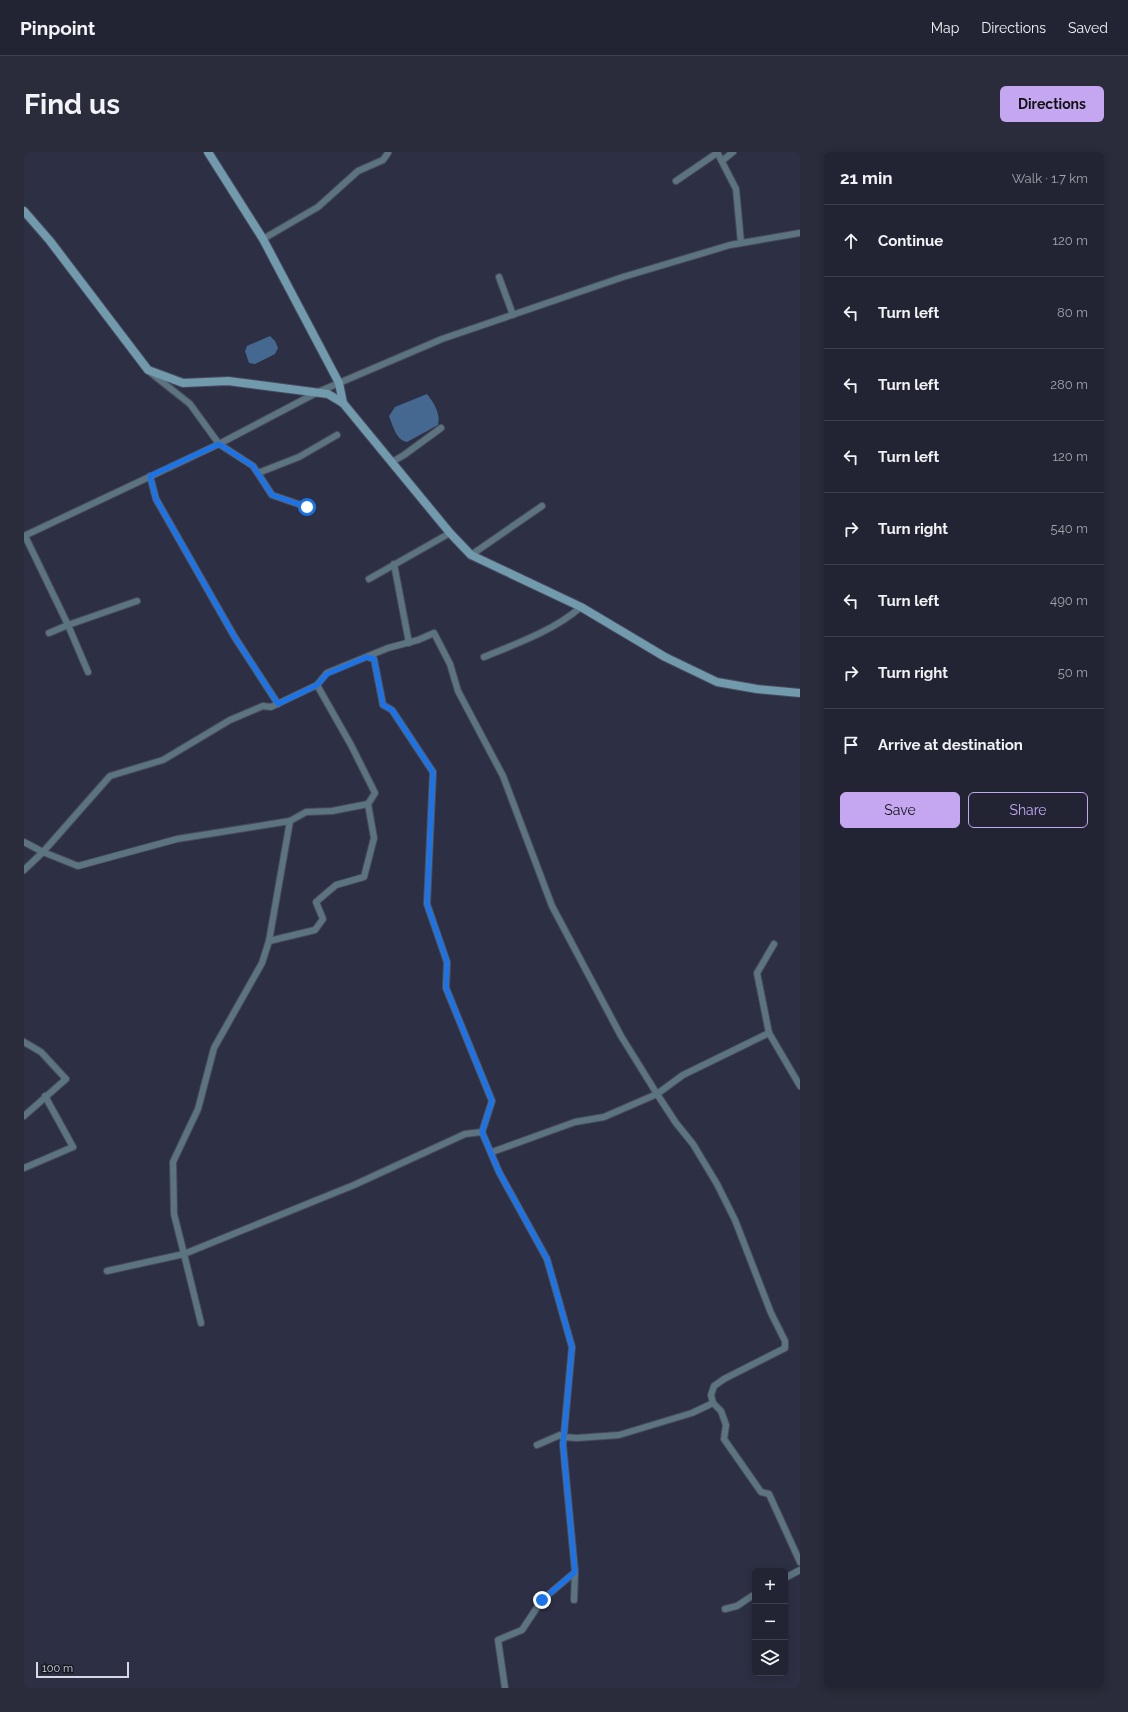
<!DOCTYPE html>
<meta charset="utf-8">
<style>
:root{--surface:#222433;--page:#2a2c3b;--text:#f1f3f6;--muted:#a2a4ac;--line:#3f414e;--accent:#c5a7f1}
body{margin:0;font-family:Raleway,sans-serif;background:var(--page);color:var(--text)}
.controls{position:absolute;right:12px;bottom:12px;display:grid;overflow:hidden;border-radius:6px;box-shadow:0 2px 10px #0003}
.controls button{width:36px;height:36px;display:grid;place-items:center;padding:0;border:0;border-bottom:1px solid var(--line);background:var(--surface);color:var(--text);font:20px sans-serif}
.scale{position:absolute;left:12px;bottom:10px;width:93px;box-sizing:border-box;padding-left:4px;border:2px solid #d6d9e5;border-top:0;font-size:11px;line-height:14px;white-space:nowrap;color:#d6d9e5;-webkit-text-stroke:3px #171922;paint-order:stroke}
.stop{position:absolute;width:12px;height:12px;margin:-9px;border:3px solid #1a73e8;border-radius:50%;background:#fff}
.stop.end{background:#1a73e8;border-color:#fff;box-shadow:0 1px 4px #0008}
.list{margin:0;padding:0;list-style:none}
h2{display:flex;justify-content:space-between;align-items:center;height:52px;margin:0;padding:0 16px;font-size:17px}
h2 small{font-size:13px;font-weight:400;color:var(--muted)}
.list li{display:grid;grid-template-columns:26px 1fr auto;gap:12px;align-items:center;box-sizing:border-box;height:72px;padding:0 16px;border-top:1px solid var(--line)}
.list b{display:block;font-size:15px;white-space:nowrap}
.list em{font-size:13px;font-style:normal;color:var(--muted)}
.actions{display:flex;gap:8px;padding:12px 16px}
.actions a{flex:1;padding:9px 0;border:1px solid var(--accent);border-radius:6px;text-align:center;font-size:14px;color:var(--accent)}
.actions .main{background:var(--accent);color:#111}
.icon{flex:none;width:22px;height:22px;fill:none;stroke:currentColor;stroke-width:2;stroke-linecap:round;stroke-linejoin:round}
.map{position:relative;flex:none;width:776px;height:1536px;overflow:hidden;border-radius:6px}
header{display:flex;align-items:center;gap:24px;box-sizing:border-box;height:56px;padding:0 20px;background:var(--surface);border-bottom:1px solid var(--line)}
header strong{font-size:19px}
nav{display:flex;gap:22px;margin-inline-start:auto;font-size:14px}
.intro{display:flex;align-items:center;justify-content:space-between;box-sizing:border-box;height:96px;padding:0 24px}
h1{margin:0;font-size:28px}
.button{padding:10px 18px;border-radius:6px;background:var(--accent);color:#111;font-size:14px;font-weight:700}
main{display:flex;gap:24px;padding:0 24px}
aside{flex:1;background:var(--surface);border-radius:6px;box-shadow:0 2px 10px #0003}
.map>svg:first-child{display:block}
</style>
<header>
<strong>Pinpoint</strong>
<nav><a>Map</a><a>Directions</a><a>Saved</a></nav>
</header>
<div class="intro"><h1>Find us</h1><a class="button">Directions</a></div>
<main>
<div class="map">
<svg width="776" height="1536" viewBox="0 0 776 1536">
<rect width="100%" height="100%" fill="#2d3044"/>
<!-- water -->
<g fill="#456890">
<polygon points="246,184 251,189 254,196 251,202 231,212 225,211 221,199 223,194"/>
<path d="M403,242C410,251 417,262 414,273L383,290C372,288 369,274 365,264L371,255Z"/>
</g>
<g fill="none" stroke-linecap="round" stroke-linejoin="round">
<defs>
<g id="street">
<polyline points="693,0 712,37 717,91"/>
<polyline points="698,9 709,0"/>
<polyline points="652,29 693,1"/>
<polyline points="239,87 294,55 334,19 359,8 364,1"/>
<polyline points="475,125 489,163"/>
<polyline points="127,221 166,252 195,292 229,314 248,343 283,355"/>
<polyline points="368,310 380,303 417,276"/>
<polyline points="234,321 275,305 313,283"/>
<polyline points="126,324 132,347 210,484 254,552"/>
<polyline points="0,384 195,292 294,240 418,187 599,125 706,93 776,81"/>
<polyline points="1,384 44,473 64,520"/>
<polyline points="447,403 518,354"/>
<polyline points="370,412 385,491"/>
<polyline points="345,427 426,381"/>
<polyline points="25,481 44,473 113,449"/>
<polyline points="343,505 350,507 359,553 368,558 409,620 403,752 423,810 422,836 468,949 458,980"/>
<path d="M460,505C494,491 529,479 557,455"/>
<polyline points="266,669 282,660 308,659 344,652 351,641 327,593 293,533"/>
<polyline points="0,690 19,700 86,624 139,608 206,568 239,554 247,555 293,533 303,521 364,496 394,488 410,481 426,512 434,539 479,624 528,754 597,884 633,942 652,971 669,992 693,1032 711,1068 747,1161 761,1189 761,1196 700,1227 690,1234 687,1243 689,1251 697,1259 702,1273 700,1287 737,1340 745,1342 776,1410"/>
<polyline points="0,718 19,700 54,714 153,687 266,669 245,789 238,811 190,896 174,957 149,1010 150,1062 160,1102 330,1033 441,982 458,980 475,1020 523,1107 548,1195 539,1293 551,1420 518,1448 498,1478 474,1488 481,1536"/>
<polyline points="245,789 291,778 299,767 292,750 312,733 340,725 350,686 344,652"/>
<polyline points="745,881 733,821 750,792"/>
<polyline points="0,890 17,900 42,927 0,964"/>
<polyline points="468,1000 551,970 580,965 633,942 659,923 745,881 776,934"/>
<polyline points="0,1016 49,995 21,944"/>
<polyline points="83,1119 160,1102 177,1171"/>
<polyline points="513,1293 536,1283 539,1285 553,1286 595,1283 668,1261 689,1251"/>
<polyline points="761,1426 776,1418"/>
<polyline points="550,1448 551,1420"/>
<polyline points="701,1457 713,1454 731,1442"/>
</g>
<g id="secondary">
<polyline points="184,0 239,87 315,231 319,251"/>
<polyline points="0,59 26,89 124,218 159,231 204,229 304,242 319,251 426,381 447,403 557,455 641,505 693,530 733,537 776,541"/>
</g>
</defs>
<!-- street casing -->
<use href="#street" stroke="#484b5e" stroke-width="8"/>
<!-- secondary casing -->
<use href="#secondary" stroke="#484b5e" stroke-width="10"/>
<!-- street -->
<use href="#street" stroke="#5c7480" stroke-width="6"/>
<!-- secondary -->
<use href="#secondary" stroke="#729aad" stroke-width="8"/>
</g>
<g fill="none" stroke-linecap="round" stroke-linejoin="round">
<!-- route -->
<polyline stroke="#1a73e8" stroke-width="5" points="283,355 248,343 229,314 195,292 126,324 132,347 210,484 254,552 293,533 303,522 343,505 350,507 359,553 368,558 409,620 403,752 423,810 422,836 468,949 458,980 475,1020 523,1107 548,1195 539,1293 551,1420 518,1448"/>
</g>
</svg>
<div class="controls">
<button>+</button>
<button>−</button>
<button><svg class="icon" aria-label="layers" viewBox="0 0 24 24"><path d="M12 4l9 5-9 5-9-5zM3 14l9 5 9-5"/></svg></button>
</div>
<div class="scale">100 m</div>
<div class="stop" style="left:283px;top:355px"></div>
<div class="stop end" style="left:518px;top:1448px"></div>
</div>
<aside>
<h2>21 min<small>Walk · 1.7 km</small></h2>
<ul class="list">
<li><svg class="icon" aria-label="ahead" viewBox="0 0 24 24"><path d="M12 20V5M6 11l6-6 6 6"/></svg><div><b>Continue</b></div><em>120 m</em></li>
<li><svg class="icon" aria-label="left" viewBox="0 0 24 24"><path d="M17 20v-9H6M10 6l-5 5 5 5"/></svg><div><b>Turn left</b></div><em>80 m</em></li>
<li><svg class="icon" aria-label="left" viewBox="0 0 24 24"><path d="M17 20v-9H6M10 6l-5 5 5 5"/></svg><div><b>Turn left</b></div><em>280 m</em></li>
<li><svg class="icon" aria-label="left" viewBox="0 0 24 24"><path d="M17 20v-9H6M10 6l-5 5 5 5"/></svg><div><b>Turn left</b></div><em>120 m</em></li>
<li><svg class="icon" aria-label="right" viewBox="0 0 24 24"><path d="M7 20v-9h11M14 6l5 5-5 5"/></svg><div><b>Turn right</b></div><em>540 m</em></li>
<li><svg class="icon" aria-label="left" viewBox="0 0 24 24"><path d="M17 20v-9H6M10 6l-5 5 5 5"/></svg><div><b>Turn left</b></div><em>490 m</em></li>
<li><svg class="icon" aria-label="right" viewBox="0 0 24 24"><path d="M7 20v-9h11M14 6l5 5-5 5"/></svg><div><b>Turn right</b></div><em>50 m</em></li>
<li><svg class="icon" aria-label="arrive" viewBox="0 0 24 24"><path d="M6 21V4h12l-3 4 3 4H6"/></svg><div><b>Arrive at destination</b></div></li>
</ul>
<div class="actions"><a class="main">Save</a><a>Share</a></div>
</aside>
</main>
